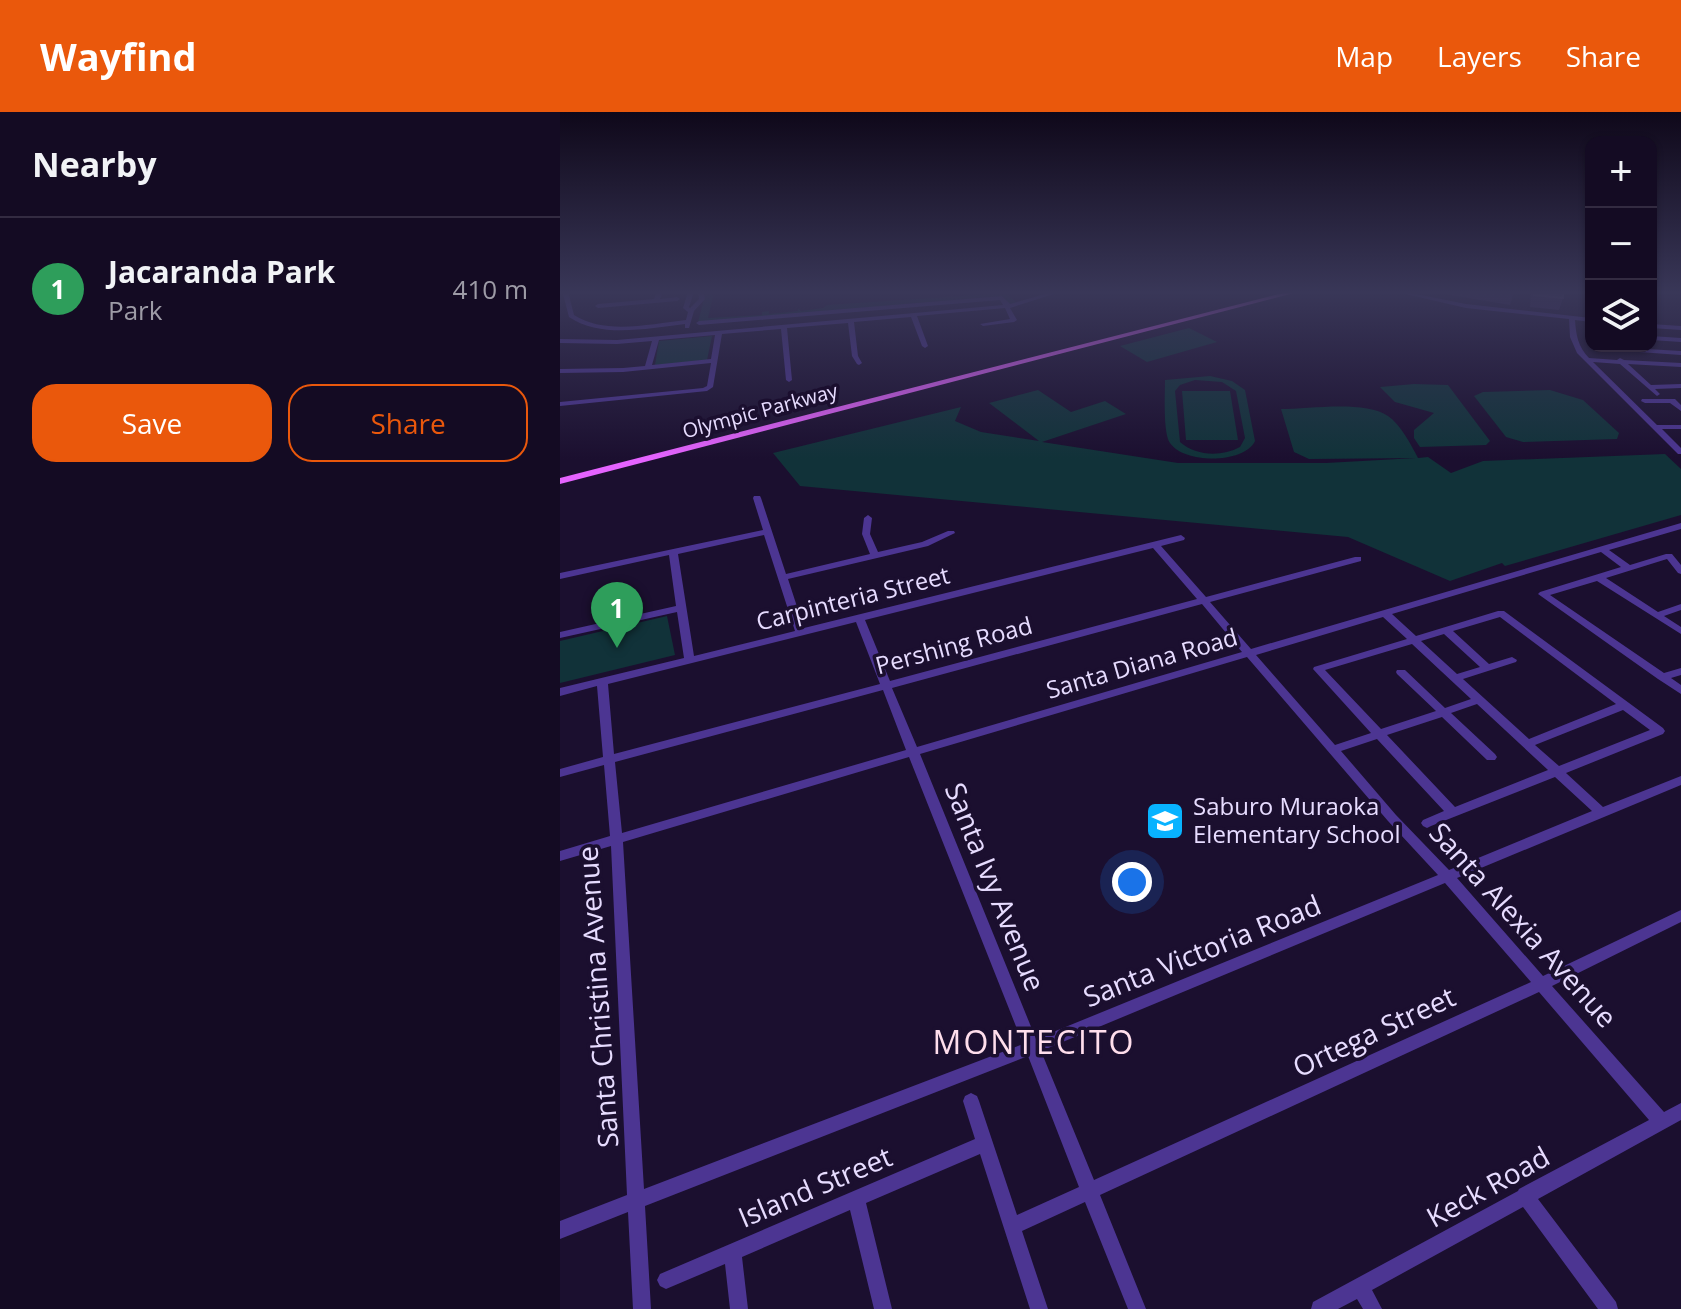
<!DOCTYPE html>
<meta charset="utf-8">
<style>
:root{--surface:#140b23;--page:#1d142b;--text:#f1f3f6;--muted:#9d9ba6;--line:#332b41;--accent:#ea580c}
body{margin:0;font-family:"Open Sans",sans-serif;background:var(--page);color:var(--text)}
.controls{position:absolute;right:24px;top:24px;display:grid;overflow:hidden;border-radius:16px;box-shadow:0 2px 6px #0004}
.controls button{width:72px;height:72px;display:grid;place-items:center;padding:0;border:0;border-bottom:2px solid var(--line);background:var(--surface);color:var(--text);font:40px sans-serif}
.you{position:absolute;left:572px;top:770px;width:28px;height:28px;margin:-20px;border:6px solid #fff;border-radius:50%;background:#1a73e8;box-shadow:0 0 0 12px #1a73e833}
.badge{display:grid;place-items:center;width:52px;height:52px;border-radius:50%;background:var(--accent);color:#fff;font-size:26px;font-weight:700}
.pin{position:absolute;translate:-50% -66px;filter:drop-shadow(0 2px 4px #0008)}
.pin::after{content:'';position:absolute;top:42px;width:28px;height:24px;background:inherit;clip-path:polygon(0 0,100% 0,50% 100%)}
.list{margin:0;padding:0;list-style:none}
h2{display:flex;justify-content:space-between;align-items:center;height:104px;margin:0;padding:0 32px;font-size:34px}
h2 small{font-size:26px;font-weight:400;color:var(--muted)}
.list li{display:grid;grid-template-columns:52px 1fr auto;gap:24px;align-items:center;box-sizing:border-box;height:144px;padding:0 32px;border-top:2px solid var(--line)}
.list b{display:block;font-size:30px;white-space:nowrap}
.list p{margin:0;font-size:26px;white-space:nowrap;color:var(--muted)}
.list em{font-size:26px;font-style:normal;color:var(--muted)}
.actions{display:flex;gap:16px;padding:24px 32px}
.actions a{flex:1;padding:18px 0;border:2px solid var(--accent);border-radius:24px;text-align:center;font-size:28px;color:var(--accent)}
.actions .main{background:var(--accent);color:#fff}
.icon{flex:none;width:44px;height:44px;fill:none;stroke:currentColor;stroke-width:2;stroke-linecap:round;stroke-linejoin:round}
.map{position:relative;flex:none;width:1121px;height:1197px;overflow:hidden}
header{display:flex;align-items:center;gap:48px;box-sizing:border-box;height:112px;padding:0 40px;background:var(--accent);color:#fff}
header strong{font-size:38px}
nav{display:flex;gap:44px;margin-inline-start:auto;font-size:28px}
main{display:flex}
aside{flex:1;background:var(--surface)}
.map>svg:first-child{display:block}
</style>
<header>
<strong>Wayfind</strong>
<nav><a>Map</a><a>Layers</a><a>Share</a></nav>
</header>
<main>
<aside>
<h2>Nearby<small></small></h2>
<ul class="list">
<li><span class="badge" style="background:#2e9e5b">1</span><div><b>Jacaranda Park</b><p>Park</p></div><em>410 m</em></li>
</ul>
<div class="actions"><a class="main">Save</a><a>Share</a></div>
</aside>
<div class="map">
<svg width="1121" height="1197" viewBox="0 0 1121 1197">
<rect width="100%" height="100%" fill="#1b0f2f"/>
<!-- green -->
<g fill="#113239" fill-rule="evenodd">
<polygon points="146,180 154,180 148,206 202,203 202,200 209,199 209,202 238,199 238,196 241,199 263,196 267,193 445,181 457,191 448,192 444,185 438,184 138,210"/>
<polygon points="629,216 657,230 587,250 560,234"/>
<polygon points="152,224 147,248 95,253 99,229"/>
<path d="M650,264L672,269L685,278L695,329C684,352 624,352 610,331C603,321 605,282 605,268ZM635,268L662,270L676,279L685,326L680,335C661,345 636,344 620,330L615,279L620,273Z"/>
<polygon points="854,272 888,273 930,329 926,333 860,335 854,326 854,318 874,301 835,290 820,275"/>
<path d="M478,278L511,300L545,289L566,302L482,330L618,351H766L856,346L749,347L734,340L721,297C749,297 805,288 828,304C841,313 851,333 858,346L868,345L891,361L923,349L1105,342L1121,357V403L945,454L942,451L890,469L788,425L240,374L213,341L401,295L395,309L421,320L479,329L429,291Z"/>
<polygon points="990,278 1023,288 1059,321 1057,327 963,330 946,325 914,284 923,280"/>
<polygon points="622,279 670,279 678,328 626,328"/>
<polygon points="107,504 115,543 0,571 0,529"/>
</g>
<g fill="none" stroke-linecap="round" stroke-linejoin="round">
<!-- minor -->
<g fill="#4c3592" fill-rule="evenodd">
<path d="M6,180H12L9,183L14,203C45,223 90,212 126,208L128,200L123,196L128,180H134L129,195L130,196L139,187L138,180H144L145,187L134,199L129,216H125V212C88,216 42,227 9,205L3,182Z"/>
<polygon points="97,180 103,180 100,187 117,185 120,187 117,189 38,196 35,194 38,192 94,187"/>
<path d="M492,180H500L450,196L457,208L454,210L423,214L420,212L450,207L445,196L357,204L368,234L365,236L362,234L351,205L294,210L298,244L302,251L299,253L297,252L292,244L288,211L227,216L232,268L229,270L226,268L221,217L162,222L153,275L147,279L0,294V290L143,276L147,274L151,251L63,260L0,261V257L63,256L85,254L92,229L57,232L0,231V227L57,228L443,193L440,188L139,213L136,211L139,209L442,184L450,192ZM155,223L151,247L92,253L99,228Z"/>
<path d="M837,180H846L906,192L1031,206V210L1015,208C1016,223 1018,235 1029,246L1057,248L1060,246L1064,248L1121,251V255L1068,252L1091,273L1121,272V276L1095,277L1100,282L1097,284L1060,252L1033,250L1097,313H1121V317H1102L1121,336V342H1118L1017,241L1010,225L1009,207L906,196Z"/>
<polygon points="1091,212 1121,214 1121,218 1091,216"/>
<polygon points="1091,224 1121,226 1121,230 1091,228"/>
<polygon points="1053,235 1121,239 1121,243 1051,238 1050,237"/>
<polygon points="1082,287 1115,287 1121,293 1121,299 1110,291 1085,291 1081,289"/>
<path d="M194,384H200L201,386L226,462L310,442L302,422L304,406L308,403L312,406L310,422L318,440L362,430L388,419H394L395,421L368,434L228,467L244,516L621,423L625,426L624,428L601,434L646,485L795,445H801V449L650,490L691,537L1121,411V417L1049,438L1070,453L1106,442H1112L1121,453V462L1118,461L1107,447L1046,466L1098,500L1121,492V498L1104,504L1121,515V522L1037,469L990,483L1104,561L1121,556V563L1111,566L1121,573V582L1098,567L978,482L980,480L1061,455L1041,440L832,502L856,524L938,499H944L1103,616L1105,619L1103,622L1006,661L1043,695L1121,664V673L897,766L983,864L1121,798V810L992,874L1104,1000L1121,991V1008L978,1087L1056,1190L1058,1197H1038L963,1095L812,1178L822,1197H803L797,1187L778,1197H751L753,1190L958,1079L959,1077L1089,1008L979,880L540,1083L586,1197H568L525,1090L462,1119L488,1197H470L420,1042L306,1091L332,1197H314L290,1098L182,1145L188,1197H170L165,1152L106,1177L100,1174L97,1168L100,1162L415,1027L403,989L405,984L411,981L417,984L419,989L457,1103L519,1075L468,944L85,1094L91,1197H73L68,1100L0,1127V1109L67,1083L51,734L0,749V739L50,724L44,653L0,665V657L43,645L37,574L0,584V576L124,546L117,500L0,526V520L116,494L109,443L0,467V461L203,418L193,386ZM204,423L235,519L134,544L118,442ZM593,436L637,487L330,569L305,508ZM642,492L682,540L357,635L332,576ZM823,505L847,527L754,555L753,557L811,621L775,633L696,543ZM940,505L1056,592L969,627L903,567L956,550L957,548L952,545L929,552L893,519ZM296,510L320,572L54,642L48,572ZM884,522L920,555L897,562L861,529ZM852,532L911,587L885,596L845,558H837L836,560L837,562L876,599L821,617L765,558ZM687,545L828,709L878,763L476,927L360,642ZM323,578L346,638L62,721L55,650ZM917,592L988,658L895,695L827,623L882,605L927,648H935L937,645L935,642L891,601ZM1063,598L1090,618L999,654L975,633ZM817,627L884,699L863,708L861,711L863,714L867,716L871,714L995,665L1032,699L889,758L836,703L781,639ZM349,645L463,932L84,1077L63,730ZM885,771L971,870L534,1068L481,939Z"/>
</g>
<!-- major -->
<polygon fill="#e563ff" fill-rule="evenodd" points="727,180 738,180 0,372 0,366"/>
</g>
<!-- wall -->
<g fill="#3d275e">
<polygon points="879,180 954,180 950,193 884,182"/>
<polygon points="971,180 1003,180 1003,186 999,198 970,195"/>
</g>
<!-- building -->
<polygon fill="#4f3a6f" stroke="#675486" stroke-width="2" points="974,180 1003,180 1003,186 974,183"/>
<!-- sky -->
<linearGradient id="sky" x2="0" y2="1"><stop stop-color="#0f081a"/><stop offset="0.52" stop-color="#393758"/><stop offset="1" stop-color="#393758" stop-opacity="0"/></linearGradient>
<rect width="1121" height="347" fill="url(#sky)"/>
<!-- icons -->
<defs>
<symbol id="school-square" viewBox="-11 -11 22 22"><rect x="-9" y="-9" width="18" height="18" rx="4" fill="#08b3ff" stroke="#1b0f2f"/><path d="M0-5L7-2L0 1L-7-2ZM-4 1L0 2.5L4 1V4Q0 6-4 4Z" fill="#fff"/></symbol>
</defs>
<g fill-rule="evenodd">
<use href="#school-square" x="583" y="687" width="44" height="44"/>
</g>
<g text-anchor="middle" stroke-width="7" stroke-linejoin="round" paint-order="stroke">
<!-- far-street labels -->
<g font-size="20" fill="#e7dcff" stroke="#1b0f2f">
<text transform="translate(200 299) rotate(-15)" y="7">Olympic Parkway</text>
</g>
<!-- street labels -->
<g font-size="24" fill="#e7dcff" stroke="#1b0f2f">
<text transform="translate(293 487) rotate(-14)" y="8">Carpinteria Street</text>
<text transform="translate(394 534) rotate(-15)" y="8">Pershing Road</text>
<text transform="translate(582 552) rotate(-16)" y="8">Santa Diana Road</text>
</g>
<!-- poi labels -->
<g font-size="24" fill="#e7dcff" stroke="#1b0f2f" text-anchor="start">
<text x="633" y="703">Saburo Muraoka<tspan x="633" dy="28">Elementary School</tspan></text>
</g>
<!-- near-street labels -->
<g font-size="28" fill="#e7dcff" stroke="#1b0f2f">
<text transform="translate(435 775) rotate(68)" y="10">Santa Ivy Avenue</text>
<text transform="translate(963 813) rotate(48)" y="10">Santa Alexia Avenue</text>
<text transform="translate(642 839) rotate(-22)" y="10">Santa Victoria Road</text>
<text transform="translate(38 885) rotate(-94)" y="10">Santa Christina Avenue</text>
<text transform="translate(814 920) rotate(-25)" y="10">Ortega Street</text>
<text transform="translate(255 1075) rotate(-23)" y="10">Island Street</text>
<text transform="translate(928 1075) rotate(-29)" y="10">Keck Road</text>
</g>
<!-- near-neighbourhood labels -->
<g font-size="32" letter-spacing="2" fill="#ffdeec" stroke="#1b0f2f">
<text x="474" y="942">MONTECITO</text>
</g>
</g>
</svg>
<div class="controls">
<button>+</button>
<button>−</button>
<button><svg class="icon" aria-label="layers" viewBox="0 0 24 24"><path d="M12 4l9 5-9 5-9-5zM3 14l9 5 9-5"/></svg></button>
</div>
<div class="you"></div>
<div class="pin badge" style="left:57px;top:536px;background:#2e9e5b">1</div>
</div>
</main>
